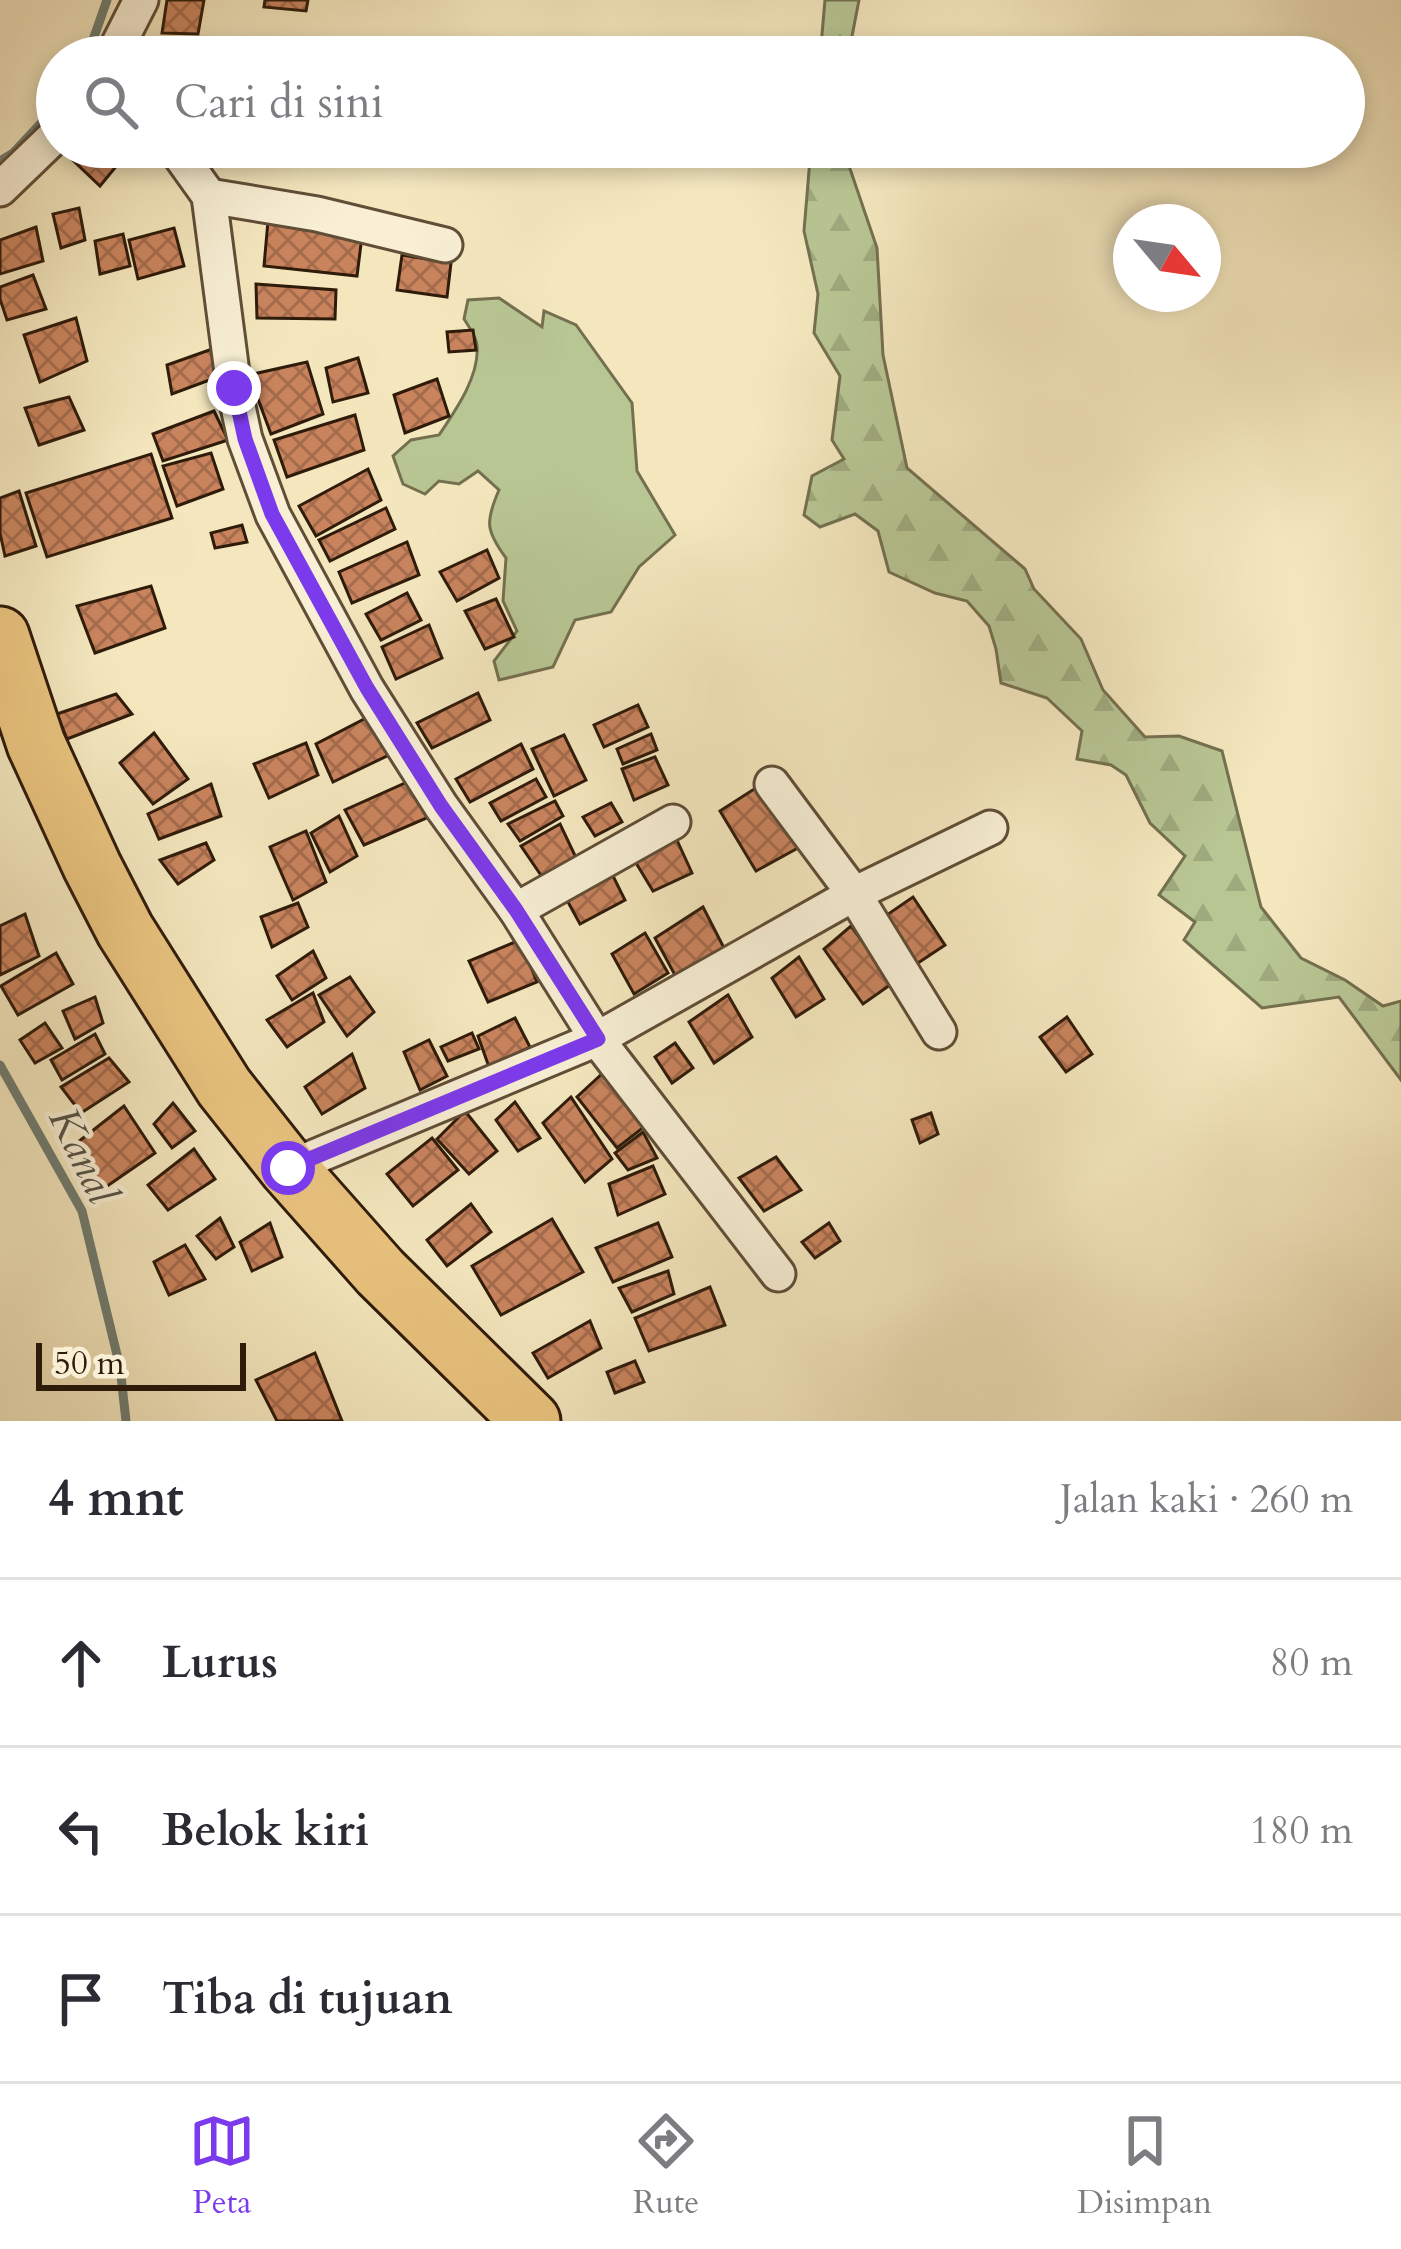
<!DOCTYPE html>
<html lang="id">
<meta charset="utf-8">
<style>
:root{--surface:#fff;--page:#f7f7f7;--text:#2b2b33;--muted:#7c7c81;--line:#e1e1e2;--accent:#7c3aed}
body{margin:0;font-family:Cardo,serif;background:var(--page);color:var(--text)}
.compass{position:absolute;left:1113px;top:204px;width:108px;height:108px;border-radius:50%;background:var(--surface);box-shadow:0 6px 18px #0003;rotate:119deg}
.scale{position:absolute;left:36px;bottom:30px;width:210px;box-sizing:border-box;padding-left:12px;border:6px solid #2f1b0a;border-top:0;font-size:33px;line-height:42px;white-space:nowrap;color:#2f1b0a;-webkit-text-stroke:9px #f8efd5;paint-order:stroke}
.stop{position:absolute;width:36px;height:36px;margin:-27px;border:9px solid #7c3aed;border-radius:50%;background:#fff}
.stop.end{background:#7c3aed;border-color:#fff;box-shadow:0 3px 12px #0008}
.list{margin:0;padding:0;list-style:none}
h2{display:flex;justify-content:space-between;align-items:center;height:156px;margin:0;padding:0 48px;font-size:51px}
h2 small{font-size:39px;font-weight:400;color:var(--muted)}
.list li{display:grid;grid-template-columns:78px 1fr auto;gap:36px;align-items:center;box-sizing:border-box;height:168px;padding:0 48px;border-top:3px solid var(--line)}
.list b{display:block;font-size:45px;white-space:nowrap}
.list em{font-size:39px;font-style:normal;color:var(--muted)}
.icon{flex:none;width:66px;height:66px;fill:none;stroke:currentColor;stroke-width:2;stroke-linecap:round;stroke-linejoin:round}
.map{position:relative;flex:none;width:1401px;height:1421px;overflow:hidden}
.search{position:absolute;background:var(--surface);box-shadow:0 6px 18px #0003;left:36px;right:36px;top:36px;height:132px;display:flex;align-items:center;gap:30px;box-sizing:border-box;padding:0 42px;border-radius:66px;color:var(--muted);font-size:45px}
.sheet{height:660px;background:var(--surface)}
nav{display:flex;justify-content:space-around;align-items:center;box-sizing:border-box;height:168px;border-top:3px solid var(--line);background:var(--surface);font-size:33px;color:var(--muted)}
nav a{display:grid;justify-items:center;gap:6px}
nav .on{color:var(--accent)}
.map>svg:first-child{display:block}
</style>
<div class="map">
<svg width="1401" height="1421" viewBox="0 0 1401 1421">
<defs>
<pattern id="forest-firs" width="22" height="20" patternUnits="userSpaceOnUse" patternTransform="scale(3)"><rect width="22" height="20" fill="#b8c694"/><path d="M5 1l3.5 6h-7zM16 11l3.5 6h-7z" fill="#9eaa7e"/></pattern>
<pattern id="building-cross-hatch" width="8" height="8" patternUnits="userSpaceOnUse" patternTransform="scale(3)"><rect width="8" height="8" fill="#c9845e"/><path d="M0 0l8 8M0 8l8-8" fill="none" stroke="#a46b4c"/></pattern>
</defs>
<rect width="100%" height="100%" fill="#f4e7be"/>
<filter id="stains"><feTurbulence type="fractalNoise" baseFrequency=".00167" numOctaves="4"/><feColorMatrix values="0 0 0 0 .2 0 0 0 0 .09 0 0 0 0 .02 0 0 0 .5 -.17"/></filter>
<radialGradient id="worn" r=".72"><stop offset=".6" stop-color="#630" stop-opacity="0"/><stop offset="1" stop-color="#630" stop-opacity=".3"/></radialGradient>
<!-- grass -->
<path fill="#b8c694" stroke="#74704f" stroke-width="3" d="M499,298L542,327L544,311L576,325L632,403L637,471L675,535L639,567L611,612L575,620L553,667L499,680L494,661L517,631L503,601L506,558C486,531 485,522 499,490L478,471L459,484L439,481L425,494L403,484L393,456L411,440L439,435C455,411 480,376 477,345C476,336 469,327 464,319L468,300Z"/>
<!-- forest -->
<g fill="url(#forest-firs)" stroke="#74704f" stroke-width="3">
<polygon points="825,0 859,0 848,57 820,57"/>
<polygon points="811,147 846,147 846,157 877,248 883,355 907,468 1025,569 1034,589 1081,639 1103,690 1145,737 1179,736 1222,751 1261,907 1301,958 1345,980 1383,1006 1401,1001 1401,1080 1339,997 1262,1008 1184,940 1195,922 1159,895 1185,856 1150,823 1126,775 1111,765 1077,759 1082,731 1047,698 1001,683 996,649 989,626 967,601 935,593 889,572 878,531 855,514 820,527 804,515 812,476 844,459 832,440 840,376 814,333 818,294 804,231"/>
</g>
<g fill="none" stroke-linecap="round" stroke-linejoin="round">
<!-- stream -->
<g stroke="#707d72" stroke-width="9">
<polyline points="87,57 107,0"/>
<polyline points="0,161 13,153 57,106"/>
<polyline points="0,1065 82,1211 120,1367 126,1421"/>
</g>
</g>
<!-- building -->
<g fill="url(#building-cross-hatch)" stroke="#2f1b0a" stroke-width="3">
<polygon points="167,0 204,0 198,34 162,33"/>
<polygon points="265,0 308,0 306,11 264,7"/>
<polygon points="134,40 166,42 164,57 132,57"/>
<polygon points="59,147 132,147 100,186"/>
<polygon points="79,208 85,240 61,248 53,214"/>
<polygon points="268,221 362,236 357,276 264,266"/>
<polygon points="36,227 43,261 0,274 0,240"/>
<polygon points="174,228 184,266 138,279 129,240"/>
<polygon points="123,234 130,266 100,274 95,241"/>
<polygon points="402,255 451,263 447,297 397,290"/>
<polygon points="33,275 46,309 7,320 0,299 0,287"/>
<polygon points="256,284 336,290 335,319 257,318"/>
<polygon points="76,318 87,361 40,382 24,335"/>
<polygon points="473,330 476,350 449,352 447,332"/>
<polygon points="215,348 223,375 172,394 167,365"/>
<polygon points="358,358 368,393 333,402 326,368"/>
<polygon points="307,362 323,414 271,434 249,375"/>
<polygon points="437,379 449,416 405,433 394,395"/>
<polygon points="69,397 84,430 39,445 25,408"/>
<polygon points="214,411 228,440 163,461 153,434"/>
<polygon points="355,415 364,450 287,477 274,440"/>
<polygon points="211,453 223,489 177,506 163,466"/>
<polygon points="151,454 172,518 47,557 26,493"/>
<polygon points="368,469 381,500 316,536 299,506"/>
<polygon points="19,491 36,546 5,556 0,533 0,498"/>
<polygon points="386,508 395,529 330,561 319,540"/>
<polygon points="242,525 247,542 215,548 211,533"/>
<polygon points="407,542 419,575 352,603 339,572"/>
<polygon points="487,550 499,578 457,601 440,572"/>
<polygon points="151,586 165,628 95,653 77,606"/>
<polygon points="407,593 421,620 381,640 366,614"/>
<polygon points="496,599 514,637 485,649 465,611"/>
<polygon points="429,625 442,658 396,679 382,647"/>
<polygon points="478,693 490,720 432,748 417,723"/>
<polygon points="116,694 132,714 67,739 57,714"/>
<polygon points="638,705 648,727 604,747 594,725"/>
<polygon points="370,716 391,754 333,782 316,744"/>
<polygon points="154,733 188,779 153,804 120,763"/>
<polygon points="651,734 657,750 623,764 617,749"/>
<polygon points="564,735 586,780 554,796 532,749"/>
<polygon points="306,743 318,775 269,798 254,764"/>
<polygon points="521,744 533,769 470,802 456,779"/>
<polygon points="655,757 668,785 634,800 622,769"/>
<polygon points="414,779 429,817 364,845 345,810"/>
<polygon points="536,779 546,797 501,821 490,803"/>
<polygon points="211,784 221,816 159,839 148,814"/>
<polygon points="762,784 798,848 756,871 720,811"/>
<polygon points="555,801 563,816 520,841 508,824"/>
<polygon points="611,803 622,822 595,836 583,817"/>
<polygon points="339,816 357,856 330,872 311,833"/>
<polygon points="560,824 580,866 547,884 521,846"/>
<polygon points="306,831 326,882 293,900 270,847"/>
<polygon points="676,838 692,873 653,891 633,858"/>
<polygon points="206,843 214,860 178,884 160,860"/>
<polygon points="608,866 625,900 580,924 562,891"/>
<polygon points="913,897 945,945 915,965 881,919"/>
<polygon points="298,903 308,927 272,947 261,917"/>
<polygon points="703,907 725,950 676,977 655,938"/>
<polygon points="25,914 39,956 0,975 0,926"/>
<polygon points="851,926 893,983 863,1004 824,949"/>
<polygon points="645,933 668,973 634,994 612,954"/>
<polygon points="520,940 537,982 488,1002 469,961"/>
<polygon points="313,951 326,978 292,1000 277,976"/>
<polygon points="56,953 73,984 18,1015 1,986"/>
<polygon points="799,957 824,999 796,1017 772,978"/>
<polygon points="350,977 374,1012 347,1036 319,995"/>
<polygon points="313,993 324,1022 287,1047 267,1020"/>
<polygon points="728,995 752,1037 714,1063 689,1022"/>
<polygon points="95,997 103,1023 75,1039 63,1011"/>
<polygon points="1067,1017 1092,1054 1066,1072 1040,1037"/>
<polygon points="515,1018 530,1047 489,1067 478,1036"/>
<polygon points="45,1023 62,1048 35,1063 20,1040"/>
<polygon points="472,1033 479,1049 448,1061 441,1047"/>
<polygon points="95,1034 105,1054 62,1080 51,1060"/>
<polygon points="429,1040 447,1076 420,1090 404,1052"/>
<polygon points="675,1043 693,1068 672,1083 655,1057"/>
<polygon points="352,1054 365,1088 322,1114 305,1087"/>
<polygon points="109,1058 129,1082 81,1113 61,1087"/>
<polygon points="604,1072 644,1127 617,1148 577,1097"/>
<polygon points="571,1097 612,1159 585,1182 543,1123"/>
<polygon points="515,1102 540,1138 518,1151 496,1120"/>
<polygon points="173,1103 195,1131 172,1148 154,1124"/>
<polygon points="124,1106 155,1153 100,1191 69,1149"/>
<polygon points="465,1111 497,1151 469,1174 437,1139"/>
<polygon points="931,1113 938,1134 920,1143 912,1120"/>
<polygon points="643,1132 657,1158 628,1170 615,1153"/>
<polygon points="432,1138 458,1170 413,1206 387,1174"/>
<polygon points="194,1149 215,1179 168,1210 148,1185"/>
<polygon points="776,1157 801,1190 764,1211 739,1178"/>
<polygon points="653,1166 665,1194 618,1215 609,1184"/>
<polygon points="471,1204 491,1232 447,1266 427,1240"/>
<polygon points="220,1218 234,1247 216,1259 197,1236"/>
<polygon points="552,1219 583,1272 501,1315 472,1266"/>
<polygon points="270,1223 282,1257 252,1271 240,1242"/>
<polygon points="658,1223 672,1257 613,1282 596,1248"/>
<polygon points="829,1223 840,1241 815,1258 802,1242"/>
<polygon points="185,1245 205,1279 169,1295 154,1262"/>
<polygon points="668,1271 674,1294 632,1312 619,1288"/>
<polygon points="710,1287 725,1325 649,1351 635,1318"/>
<polygon points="590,1321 601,1348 548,1378 533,1353"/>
<polygon points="315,1353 342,1421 277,1421 256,1380"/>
<polygon points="635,1361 644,1382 615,1393 607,1372"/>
</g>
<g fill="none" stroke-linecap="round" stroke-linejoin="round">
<defs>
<g id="street">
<polyline points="112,57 141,0"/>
<polyline points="174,147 209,196 234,388 245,439 273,515 367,689 441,806 516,910 597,1039 778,1274"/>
<polyline points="0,189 57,134"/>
<polyline points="209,196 317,214 445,245"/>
<polyline points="772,784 854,894 939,1032"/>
<polyline points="516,910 673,822"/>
<polyline points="288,1168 597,1039 854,894 990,828"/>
</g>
<polyline id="highway" points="0,636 36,744 92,866 125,930 224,1087 288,1168 380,1272 531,1421"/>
</defs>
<!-- street casing -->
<use href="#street" stroke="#604e37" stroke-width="39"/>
<!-- highway casing -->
<use href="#highway" stroke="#2f1b0a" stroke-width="63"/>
<!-- street -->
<use href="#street" stroke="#f8efd5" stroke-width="33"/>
<!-- highway -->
<use href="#highway" stroke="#eac47f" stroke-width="57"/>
</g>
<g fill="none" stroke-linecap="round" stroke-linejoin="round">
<!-- route -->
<polyline stroke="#7c3aed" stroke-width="15" points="234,388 245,439 272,514 367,688 441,806 516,910 598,1039 288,1168"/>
</g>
<g text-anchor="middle" stroke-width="9" stroke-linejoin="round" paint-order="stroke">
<!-- water labels -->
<g font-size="42" font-style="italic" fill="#555447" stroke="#f8efd5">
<text transform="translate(84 1155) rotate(64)" y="15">Kanal</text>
</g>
</g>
<rect width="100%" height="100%" filter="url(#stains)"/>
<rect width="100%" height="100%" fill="url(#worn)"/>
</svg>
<svg class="compass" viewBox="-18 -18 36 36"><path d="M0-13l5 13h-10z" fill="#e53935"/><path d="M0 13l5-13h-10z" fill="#7c7c81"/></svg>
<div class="scale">50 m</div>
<div class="stop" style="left:288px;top:1168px"></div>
<div class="stop end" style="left:234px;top:388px"></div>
<div class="search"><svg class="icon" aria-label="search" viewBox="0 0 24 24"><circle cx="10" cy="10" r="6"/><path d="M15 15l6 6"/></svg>Cari di sini</div>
</div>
<section class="sheet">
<h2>4 mnt<small>Jalan kaki · 260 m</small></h2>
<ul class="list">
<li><svg class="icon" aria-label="ahead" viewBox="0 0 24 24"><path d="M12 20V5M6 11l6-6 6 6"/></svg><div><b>Lurus</b></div><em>80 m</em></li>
<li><svg class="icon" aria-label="left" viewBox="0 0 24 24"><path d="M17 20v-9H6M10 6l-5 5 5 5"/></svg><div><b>Belok kiri</b></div><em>180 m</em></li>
<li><svg class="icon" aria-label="arrive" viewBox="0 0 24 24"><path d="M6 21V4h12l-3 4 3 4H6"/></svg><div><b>Tiba di tujuan</b></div></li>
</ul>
</section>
<nav>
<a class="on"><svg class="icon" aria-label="map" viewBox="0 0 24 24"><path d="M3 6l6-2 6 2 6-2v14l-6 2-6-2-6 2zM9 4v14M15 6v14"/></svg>Peta</a>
<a><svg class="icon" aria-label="directions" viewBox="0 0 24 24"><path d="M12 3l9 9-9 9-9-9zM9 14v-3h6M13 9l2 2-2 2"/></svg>Rute</a>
<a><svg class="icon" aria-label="saved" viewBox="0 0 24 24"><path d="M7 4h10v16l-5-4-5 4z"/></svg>Disimpan</a>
</nav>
